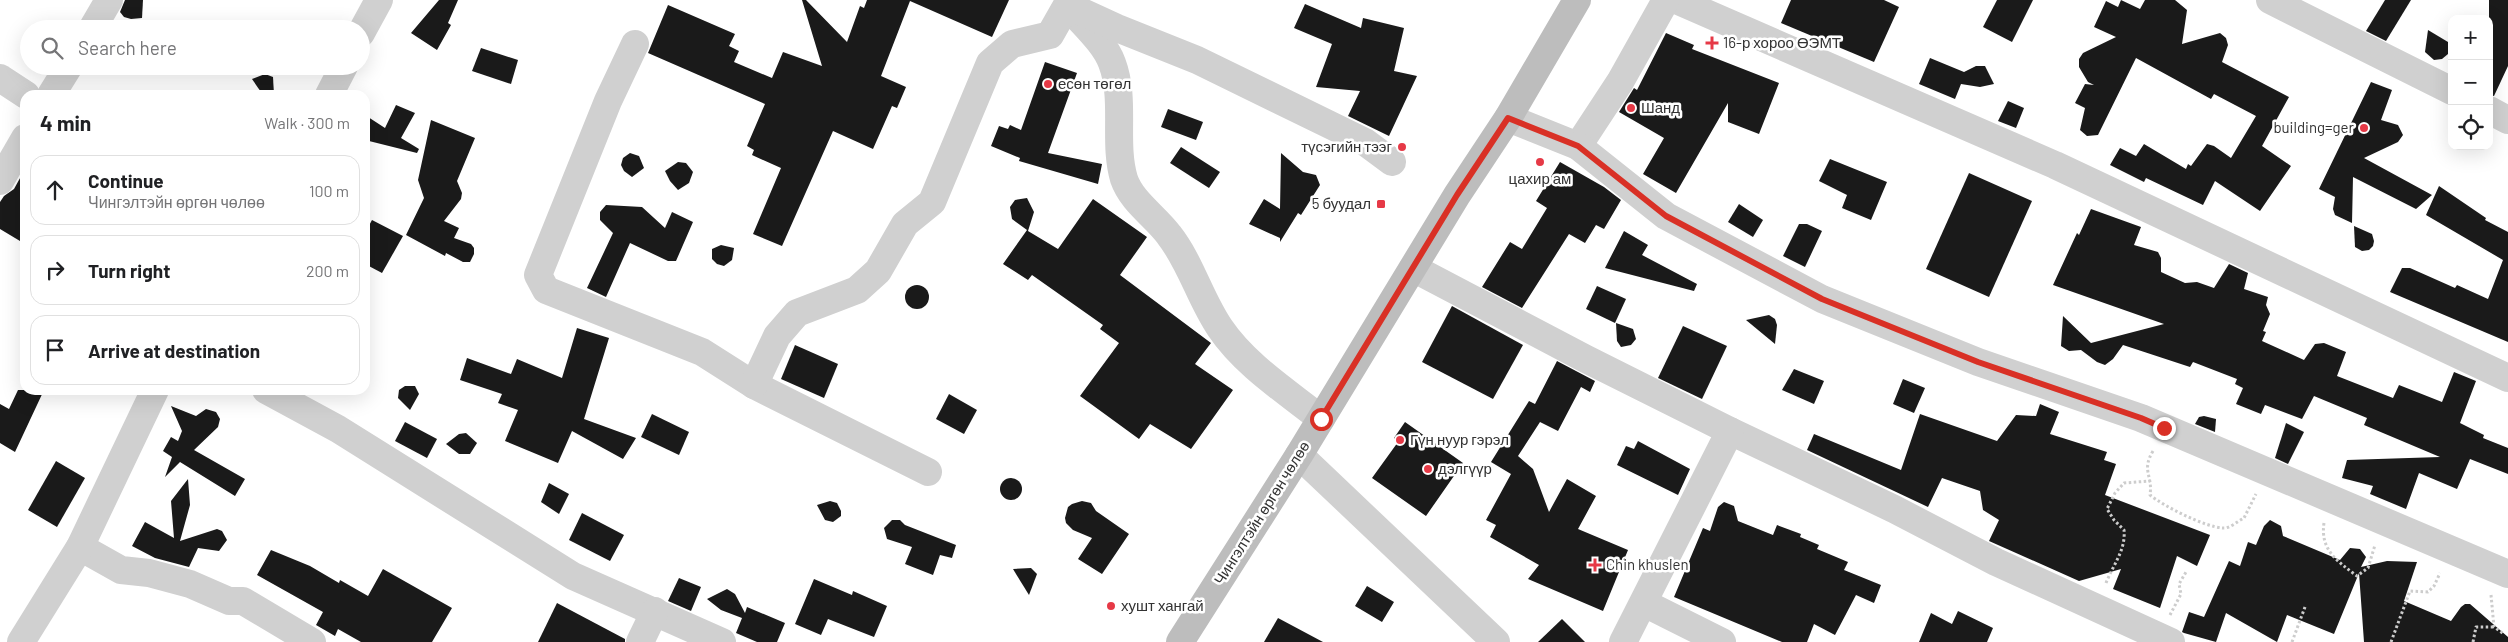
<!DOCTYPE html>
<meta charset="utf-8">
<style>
:root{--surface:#fff;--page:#f6f6f6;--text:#202124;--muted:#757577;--line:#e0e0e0}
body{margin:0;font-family:Barlow,sans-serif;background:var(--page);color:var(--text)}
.controls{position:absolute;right:15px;top:15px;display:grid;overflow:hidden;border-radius:10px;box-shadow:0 5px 20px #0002}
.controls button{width:45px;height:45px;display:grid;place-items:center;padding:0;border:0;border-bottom:1px solid var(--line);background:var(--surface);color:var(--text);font:25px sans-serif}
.stop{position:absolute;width:15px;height:15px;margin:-11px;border:4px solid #d93025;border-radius:50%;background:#fff}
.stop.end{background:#d93025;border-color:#fff;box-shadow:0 1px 5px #0008}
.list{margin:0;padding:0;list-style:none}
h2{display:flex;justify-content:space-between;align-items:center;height:65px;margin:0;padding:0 20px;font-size:21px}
h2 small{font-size:16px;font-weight:400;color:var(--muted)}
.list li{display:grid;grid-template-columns:32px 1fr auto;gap:15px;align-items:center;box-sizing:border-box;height:70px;margin:0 10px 10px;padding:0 10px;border:1px solid var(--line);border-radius:15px}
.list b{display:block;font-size:19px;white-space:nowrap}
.list p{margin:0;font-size:16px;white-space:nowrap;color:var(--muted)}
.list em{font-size:16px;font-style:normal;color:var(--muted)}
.icon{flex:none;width:28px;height:28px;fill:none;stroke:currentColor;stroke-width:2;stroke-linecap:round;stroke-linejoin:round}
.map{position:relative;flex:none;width:2508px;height:642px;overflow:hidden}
.search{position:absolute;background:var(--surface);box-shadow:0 5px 20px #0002;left:20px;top:20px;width:350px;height:55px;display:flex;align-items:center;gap:12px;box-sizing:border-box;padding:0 18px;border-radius:28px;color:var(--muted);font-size:19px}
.panel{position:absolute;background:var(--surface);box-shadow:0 5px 20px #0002;left:20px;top:90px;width:350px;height:305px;border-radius:15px}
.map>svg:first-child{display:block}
</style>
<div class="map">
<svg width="2508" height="642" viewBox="0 0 2508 642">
<rect width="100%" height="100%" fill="#fff"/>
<!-- building -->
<g fill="#1a1a1a">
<polygon points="125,0 143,0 142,18 131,19 124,17 120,12"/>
<polygon points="439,0 458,0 448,23 451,25 437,50 411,33"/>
<polygon points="802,0 806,0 847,42 860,6 864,8 867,0 1009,0 992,37 910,1 881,76 906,87 897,108 892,106 873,149 833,131 782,246 753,234 781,168 752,155 754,150 747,146 765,104 648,53 668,5 735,34 729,46 739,51 734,62 772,78 783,52 822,66"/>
<polygon points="1791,0 1884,0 1899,7 1874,62 1781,23"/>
<polygon points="1997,0 2033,0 2012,42 1983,27"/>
<polygon points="2121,0 2140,9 2145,0 2175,0 2187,10 2182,44 2220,33 2226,38 2228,45 2222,62 2289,97 2262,146 2291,166 2260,211 2215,181 2203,205 2146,178 2144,182 2110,165 2120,148 2136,156 2144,144 2186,169 2188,164 2191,166 2207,144 2214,146 2231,158 2256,116 2214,94 2211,99 2136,58 2098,135 2087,136 2080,130 2085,108 2075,103 2085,84 2094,85 2088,82 2079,67 2079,59 2083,53 2116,37 2094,27 2106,1 2118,7"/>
<polygon points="2385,0 2411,0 2386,41 2366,31"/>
<polygon points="2489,0 2508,0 2508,66 2494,96 2489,95"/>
<polygon points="1305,4 1361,28 1363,18 1404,28 1394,71 1417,76 1389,136 1348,116 1360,91 1316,87 1332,44 1294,28"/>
<polygon points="2428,30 2448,42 2448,54 2442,59 2434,60 2425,52"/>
<polygon points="1666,33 1694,45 1692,49 1779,83 1759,134 1728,122 1728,103 1676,193 1643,174 1664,138 1619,112 1634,88 1637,90"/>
<polygon points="481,48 518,60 511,84 472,71"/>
<polygon points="1930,58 1964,72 1976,66 1985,66 1994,84 1980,87 1961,84 1955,99 1919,84"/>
<polygon points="1045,62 1077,73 1048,153 1102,164 1098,184 1019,161 1020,158 991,146 999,126 1008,129 1010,125 1021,130"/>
<polygon points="265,74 273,77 274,95 263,95 252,79"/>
<polygon points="2371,82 2392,90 2381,120 2398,125 2403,135 2398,142 2364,158 2432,195 2416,209 2353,177 2352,223 2335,215 2333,209 2335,197 2319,189"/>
<polygon points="2008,101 2024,108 2016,128 1998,121"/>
<polygon points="396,105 415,113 401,138 419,149 417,153 365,140 365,115 385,128"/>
<polygon points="1168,109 1203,122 1196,140 1161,127"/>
<polygon points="431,120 475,138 457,181 462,193 461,199 444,221 459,228 454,238 471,244 474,248 474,254 470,262 463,262 446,253 445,256 406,235 424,198 418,180"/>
<polygon points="1181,147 1220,172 1209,188 1170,163"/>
<polygon points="630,153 639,156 644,168 632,177 624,171 621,165 623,158"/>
<polygon points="1281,153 1303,172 1316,175 1320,185 1301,215 1298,213 1280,242 1280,238 1249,224 1264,199 1280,209"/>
<polygon points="1830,159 1887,182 1871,220 1842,208 1847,195 1819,181"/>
<polygon points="678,162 686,163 693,172 689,183 678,190 670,181 665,171"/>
<polygon points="1560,162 1604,187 1621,200 1604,229 1596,225 1585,243 1569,234 1522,308 1482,287 1510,242 1522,249 1547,208 1536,201"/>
<polygon points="25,169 25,244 0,229 0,202 4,196 14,189"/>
<polygon points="1969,173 2032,201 1989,297 1926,269"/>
<polygon points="2439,186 2486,218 2485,220 2508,232 2508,342 2390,292 2402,268 2410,268 2455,288 2457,285 2488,299 2503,260 2426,215"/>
<polygon points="1027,198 1034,212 1028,231 1058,249 1093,199 1147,237 1120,275 1211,343 1195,364 1233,390 1191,449 1150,424 1139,439 1080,396 1119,343 1100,329 1103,325 1032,275 1028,280 1003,264 1027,230 1012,219 1010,207 1015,200"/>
<polygon points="1739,204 1763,220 1753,237 1728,222"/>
<polygon points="606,205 642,207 665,228 672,212 693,222 676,261 668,261 630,243 606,297 587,288 613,233 600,220 600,212"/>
<polygon points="2091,209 2141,227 2134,245 2158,252 2161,258 2161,272 2185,283 2197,282 2214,288 2229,264 2248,273 2244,289 2268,297 2266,305 2270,314 2263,331 2266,332 2262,341 2304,360 2315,344 2324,343 2346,352 2337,376 2393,398 2399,385 2442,402 2454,372 2476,381 2460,423 2484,435 2483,438 2508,448 2508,474 2470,459 2457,489 2419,473 2406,509 2370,494 2373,486 2342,478 2347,460 2440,457 2364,425 2367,418 2314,396 2302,419 2265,405 2261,414 2236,404 2243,388 2235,384 2237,379 2193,362 2190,367 2123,345 2113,359 2105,365 2097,362 2081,350 2069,351 2061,346 2063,316 2091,343 2164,324 2053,285 2077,233 2079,235"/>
<polygon points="372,220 403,236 382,273 365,264 365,233"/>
<polygon points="1799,224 1807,224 1822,231 1805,267 1783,256"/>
<polygon points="2354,226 2372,234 2374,241 2373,246 2369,250 2362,251 2355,247"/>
<polygon points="1624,231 1648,245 1642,255 1697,284 1694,291 1605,268"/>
<polygon points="721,245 734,248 732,260 724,266 717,264 712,259 712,249"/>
<circle cx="917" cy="297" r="12"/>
<polygon points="1597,286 1626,299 1615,323 1586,309"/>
<polygon points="1452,306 1523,345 1493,399 1422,362"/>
<polygon points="1769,315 1775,319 1777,325 1775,344 1746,320"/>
<polygon points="1616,323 1633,329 1636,339 1631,345 1621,347 1617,341"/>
<polygon points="1683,326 1727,346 1702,399 1658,378"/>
<polygon points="577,328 609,338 584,419 636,438 623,459 572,431 558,463 505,441 518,410 498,403 502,394 460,380 467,358 511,374 517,359 562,378"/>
<polygon points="795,345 838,364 824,398 781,379"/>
<polygon points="1557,361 1595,381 1590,392 1581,387 1558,431 1540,422 1518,456 1533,469 1549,512 1567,479 1596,496 1578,529 1628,550 1603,611 1528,579 1539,565 1490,537 1496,525 1486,520 1511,474 1491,462 1529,401 1535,404"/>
<polygon points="1794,369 1824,381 1814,404 1782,390"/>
<polygon points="1903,379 1925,388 1914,413 1893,404"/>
<polygon points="405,386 415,386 419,394 410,410 398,398 399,390"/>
<polygon points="18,390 44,390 15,452 0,443 0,404 9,409"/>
<polygon points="949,394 977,410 964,434 936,419"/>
<polygon points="2040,404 2059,412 2050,434 2107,452 2104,460 2116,464 2105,495 2210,535 2197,566 2177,556 2160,608 2113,589 2121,569 2079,581 1989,541 1999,520 1983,510 1980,491 1942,478 1928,507 1807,450 1814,434 1901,470 1920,414 1997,441 2016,415 2036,416"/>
<polygon points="171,406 196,416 206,409 216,412 220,419 218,427 194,450 245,479 235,496 180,462 165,477 172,457 163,451 171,437 178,441 182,431"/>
<polygon points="652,414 689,432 679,455 641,437"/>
<polygon points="2204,416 2216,419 2215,432 2195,424 2199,417"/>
<polygon points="405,422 437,439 427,458 395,441"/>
<polygon points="1405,422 1463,463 1426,516 1372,478 1398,442 1394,438"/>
<polygon points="2286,423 2304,432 2288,464 2275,458"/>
<polygon points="466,433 477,443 470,454 459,454 446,444 459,434"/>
<polygon points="1638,441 1690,469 1678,495 1617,465 1626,446 1634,449"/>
<polygon points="56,461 85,478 57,527 28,510"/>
<circle cx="1011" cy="489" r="11"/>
<polygon points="188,479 190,505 180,541 217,529 222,531 227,540 219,551 198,548 189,567 155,558 132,546 145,522 174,538 171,501"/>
<polygon points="549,483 569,494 559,514 541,502"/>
<polygon points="830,501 837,503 841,511 841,516 833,522 825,520 817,505"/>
<polygon points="1082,501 1091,503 1096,511 1129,534 1102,574 1078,559 1092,538 1073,530 1066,523 1065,518 1068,507 1072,504"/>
<polygon points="1724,502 1734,506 1738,521 1773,535 1777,525 1801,534 1800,537 1819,545 1817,549 1848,562 1844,570 1881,585 1874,603 1856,595 1835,635 1814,624 1807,642 1782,642 1674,597 1703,528 1710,531 1718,507"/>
<polygon points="582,513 624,535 610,561 569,540"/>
<polygon points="892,520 900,520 905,525 956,545 952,558 940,555 933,575 905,564 912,547 887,539 884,528"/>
<polygon points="2270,520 2281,526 2283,536 2340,560 2350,548 2360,549 2366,557 2361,567 2387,561 2417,562 2404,601 2451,621 2461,607 2465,604 2470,604 2508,637 2508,642 2364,642 2359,573 2334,634 2287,615 2277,642 2226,613 2216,642 2184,633 2182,632 2189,612 2204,617 2229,561 2240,566 2248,542 2256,545 2264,526"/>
<polygon points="271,550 310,566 339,583 340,580 368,596 383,569 452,608 432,642 361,642 338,629 335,636 316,625 323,612 257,575"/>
<polygon points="1031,568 1037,574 1029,595 1013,569"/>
<polygon points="679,578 701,587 691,611 668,601"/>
<polygon points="814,579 852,595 853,591 887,606 874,637 828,619 821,635 795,624"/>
<polygon points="1367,586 1394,602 1382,622 1355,606"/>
<polygon points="727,589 735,594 745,613 747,607 785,623 777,642 757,642 736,633 742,618 721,610 707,599"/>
<polygon points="557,603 625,639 625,642 538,642"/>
<polygon points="1958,611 1993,628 1987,642 1919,642 1931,613 1952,624"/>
<polygon points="1278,618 1323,642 1264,642"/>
<polygon points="1562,619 1585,642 1538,642"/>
</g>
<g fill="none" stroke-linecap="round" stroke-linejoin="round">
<!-- path -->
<g stroke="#cdcdcd" stroke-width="3" stroke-dasharray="2.5 2.5" stroke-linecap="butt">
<path d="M2153,451C2141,471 2153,475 2150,495C2165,507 2205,527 2223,528C2229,529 2238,521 2244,518L2256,494"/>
<path d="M2324,523C2320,550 2337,561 2357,576L2368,568L2375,545"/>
<path d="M2106,583C2113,565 2126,550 2124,530L2114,520L2107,509L2115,493L2124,483L2150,481"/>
<polyline points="2491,595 2494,627 2504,634"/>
<polyline points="2170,615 2181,594 2179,584 2186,572"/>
<polyline points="2292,642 2305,607"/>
<polyline points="2391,642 2410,591 2428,592 2434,586 2440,573"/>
<polyline points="2473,642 2476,627 2494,627"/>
</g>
<!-- street -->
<g stroke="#d0d0d0" stroke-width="28">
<polyline points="1676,0 2055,165 2508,378"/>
<polyline points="2270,0 2452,91"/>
<path d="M1073,12C1086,27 1105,44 1112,63C1126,100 1113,142 1124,179C1132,202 1155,216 1169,235C1191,263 1200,299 1220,328C1245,365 1286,391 1321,419"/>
<polyline points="92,29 109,0"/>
<polyline points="361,33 379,0"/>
<polyline points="635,44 608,101 538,275 546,290 702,352 754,385 928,472"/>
<polyline points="0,78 26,95"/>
<polyline points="51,95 69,66"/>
<polyline points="329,95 344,66"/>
<polyline points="2489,110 2508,120"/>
<polyline points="1508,118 1578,146 1620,82 1666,0"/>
<polyline points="1578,146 1666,216 1822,299 1978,362 2141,418 2508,574"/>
<polyline points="0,181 25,138"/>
<polyline points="1413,268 1586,359 1730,431 1894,509 1996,562 2171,642"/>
<polyline points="754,385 777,336 797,313 857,290 878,271 905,224 932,202 990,63 1012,44 1050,35 1067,5 1117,28 1197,60 1365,142 1392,162"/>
<polyline points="266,390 338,429 573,576 722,642"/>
<polyline points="1299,455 1496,642"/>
<polyline points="80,547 121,570 149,573 190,584 229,601 243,601 312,642"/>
<polyline points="1644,603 1722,642"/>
<polyline points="21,642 80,547 155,390"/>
<polyline points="640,642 655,611"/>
<polyline points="1623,642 1730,431"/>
</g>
<!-- secondary -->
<polyline stroke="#bdbdbd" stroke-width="28" points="1180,642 1299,455 1457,195 1508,118 1577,0"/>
</g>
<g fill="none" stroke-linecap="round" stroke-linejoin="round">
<!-- route -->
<polyline stroke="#d93025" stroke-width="6" points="1321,419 1457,195 1508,118 1578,146 1666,216 1822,299 1978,362 2141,418 2164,428"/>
</g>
<!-- markers -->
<g fill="#e63946" stroke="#fff" stroke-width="2">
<path d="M1709.5 35.5h5v5h5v5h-5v5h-5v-5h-5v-5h5z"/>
<circle cx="1048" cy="84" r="5"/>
<circle cx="1631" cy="108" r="5"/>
<circle cx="2364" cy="128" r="5"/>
<circle cx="1402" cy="147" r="5"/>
<circle cx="1540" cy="162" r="5"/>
<rect x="1376" y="199" width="10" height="10" rx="2.5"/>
<circle cx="1400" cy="440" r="5"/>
<circle cx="1428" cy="469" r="5"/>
<path d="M1592.5 557.5h5v5h5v5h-5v5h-5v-5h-5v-5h5z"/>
<circle cx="1111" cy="606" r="5"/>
</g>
<g text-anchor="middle" stroke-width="5" stroke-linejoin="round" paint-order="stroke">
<!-- poi labels -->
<g font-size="15" fill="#333" stroke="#fff" text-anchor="start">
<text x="1723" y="48">16-р хороо ӨЭМТ</text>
<text x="1058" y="89">есөн төгөл</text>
<text x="1641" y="113">Шанд</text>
<text x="2354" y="133" text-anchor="end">building=ger</text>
<text x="1392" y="152" text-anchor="end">түсэгийн тээг</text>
<text x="1540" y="184" text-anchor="middle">цахир ам</text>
<text x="1371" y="209" text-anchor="end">5 буудал</text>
<text x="1410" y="445">Гүн нуур гэрэл</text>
<text x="1438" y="474">дэлгүүр</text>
<text x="1606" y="570">Chin khuslen</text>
<text x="1121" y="611">хушт хангай</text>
</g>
<!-- street labels -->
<g font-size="15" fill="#333" stroke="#fff">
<text transform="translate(1262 513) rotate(-58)" y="5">Чингэлтэйн өргөн чөлөө</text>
</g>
</g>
</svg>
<div class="controls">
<button>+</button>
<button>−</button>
<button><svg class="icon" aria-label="locate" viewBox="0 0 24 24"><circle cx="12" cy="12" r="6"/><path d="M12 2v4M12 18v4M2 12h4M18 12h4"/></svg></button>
</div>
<div class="stop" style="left:1321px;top:419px"></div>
<div class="stop end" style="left:2164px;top:428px"></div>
<div class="search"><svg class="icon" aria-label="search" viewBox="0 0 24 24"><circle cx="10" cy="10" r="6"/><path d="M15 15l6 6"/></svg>Search here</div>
<section class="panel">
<h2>4 min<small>Walk · 300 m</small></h2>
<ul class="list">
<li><svg class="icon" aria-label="ahead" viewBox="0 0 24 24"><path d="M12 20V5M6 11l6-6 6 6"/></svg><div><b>Continue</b><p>Чингэлтэйн өргөн чөлөө</p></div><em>100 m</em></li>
<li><svg class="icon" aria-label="right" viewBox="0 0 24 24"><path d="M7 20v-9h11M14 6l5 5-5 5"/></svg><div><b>Turn right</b></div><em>200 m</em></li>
<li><svg class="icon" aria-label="arrive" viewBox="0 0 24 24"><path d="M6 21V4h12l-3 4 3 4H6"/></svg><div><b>Arrive at destination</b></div></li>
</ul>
</section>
</div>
